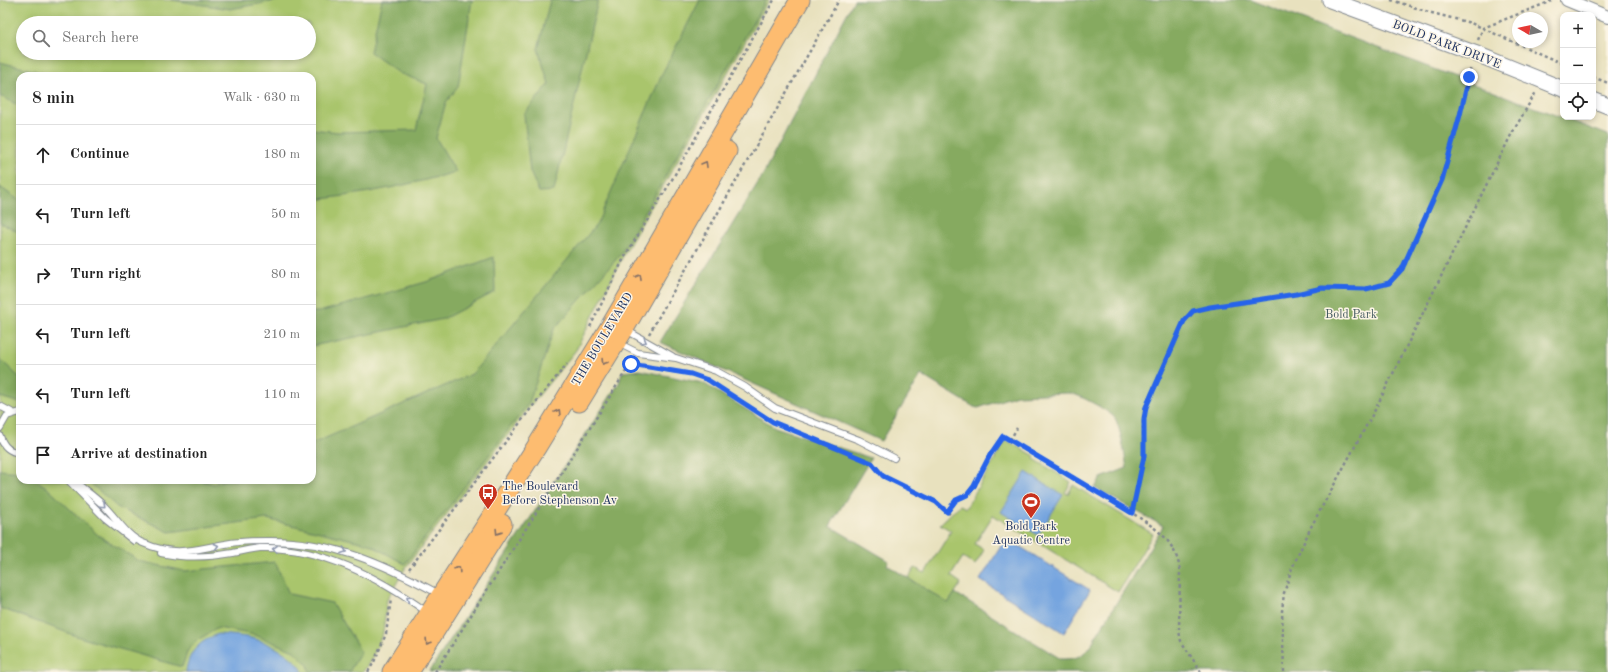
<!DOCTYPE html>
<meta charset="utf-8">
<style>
:root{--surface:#fff;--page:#f2f2f2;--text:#222;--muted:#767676;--line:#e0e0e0}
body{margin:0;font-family:"Old Standard TT",serif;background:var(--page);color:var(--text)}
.controls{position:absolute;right:12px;top:12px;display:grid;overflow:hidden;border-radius:8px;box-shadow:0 2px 6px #0003}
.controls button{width:36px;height:36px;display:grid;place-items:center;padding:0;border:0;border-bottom:1px solid var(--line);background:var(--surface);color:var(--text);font:20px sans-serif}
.compass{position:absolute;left:1512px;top:12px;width:36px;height:36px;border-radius:50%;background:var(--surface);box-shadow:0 2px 6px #0003;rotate:279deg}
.stop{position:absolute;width:12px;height:12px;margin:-9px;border:3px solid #2563eb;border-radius:50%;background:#fff}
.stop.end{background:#2563eb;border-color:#fff;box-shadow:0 1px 4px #0008}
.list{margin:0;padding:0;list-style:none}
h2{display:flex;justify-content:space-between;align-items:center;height:52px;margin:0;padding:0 16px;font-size:17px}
h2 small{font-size:13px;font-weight:400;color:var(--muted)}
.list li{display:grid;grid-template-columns:26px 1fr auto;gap:12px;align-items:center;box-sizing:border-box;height:60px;padding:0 16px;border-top:1px solid var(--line)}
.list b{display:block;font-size:15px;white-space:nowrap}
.list em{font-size:13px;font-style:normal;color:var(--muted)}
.icon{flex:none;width:22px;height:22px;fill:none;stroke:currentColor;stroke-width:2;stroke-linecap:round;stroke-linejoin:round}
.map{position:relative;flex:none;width:1608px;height:672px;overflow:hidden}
.search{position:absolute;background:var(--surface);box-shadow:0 2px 6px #0003;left:16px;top:16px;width:300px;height:44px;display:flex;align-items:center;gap:10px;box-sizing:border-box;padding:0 14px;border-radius:22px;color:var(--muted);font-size:15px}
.panel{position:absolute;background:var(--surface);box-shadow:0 2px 6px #0003;left:16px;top:72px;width:300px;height:412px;border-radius:12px}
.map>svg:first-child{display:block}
</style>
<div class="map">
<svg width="1608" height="672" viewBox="0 0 1608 672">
<rect width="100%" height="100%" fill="#fcf5e5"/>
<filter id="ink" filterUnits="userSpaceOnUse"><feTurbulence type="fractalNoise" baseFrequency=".025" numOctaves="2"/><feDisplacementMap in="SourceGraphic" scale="8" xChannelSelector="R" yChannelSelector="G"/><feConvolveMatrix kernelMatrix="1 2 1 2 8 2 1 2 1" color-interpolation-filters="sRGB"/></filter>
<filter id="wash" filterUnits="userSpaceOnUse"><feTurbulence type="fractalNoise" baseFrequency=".012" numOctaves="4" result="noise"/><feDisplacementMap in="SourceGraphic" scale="16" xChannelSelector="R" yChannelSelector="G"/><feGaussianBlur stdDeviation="0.9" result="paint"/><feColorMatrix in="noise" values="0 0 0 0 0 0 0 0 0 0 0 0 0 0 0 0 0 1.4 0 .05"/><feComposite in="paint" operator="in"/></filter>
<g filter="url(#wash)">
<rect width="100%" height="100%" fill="#e8e1be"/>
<!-- green -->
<g fill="#a9c56c" stroke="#627a65" fill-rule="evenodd">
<path d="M0,0H769L623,256L576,350L531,405L406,567L387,600L383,633L371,660L363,672H0ZM23,23H309V53H23ZM20,76H312V480H20Z"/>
<polygon points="1006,440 1035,456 1034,459 1071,482 1065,493 1068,494 1073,485 1153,534 1118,592 993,515 975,544 984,550 975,565 963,557 951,576 961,583 948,604 908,579 915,568 925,573 951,531 940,524 960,505 966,508"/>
</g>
<!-- forest -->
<g fill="#86aa60" stroke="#506c5f">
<polygon points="172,0 281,0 230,9"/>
<path d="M382,0H472L458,87L446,102L436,138L456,172C409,185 361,195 312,200V129L338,132L416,130L427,84L399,73L370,52Z"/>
<polygon points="550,0 598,0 554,191 539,192 530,172 524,114 549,84 538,49"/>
<polygon points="700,0 766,0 621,254 554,329 529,403 405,564 369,544 267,519 169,532 117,507 87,480 199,480 214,484 224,480 312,480 312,444 472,374 597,224 663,72"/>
<path d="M854,0H1251L1608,135V672H429L619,383L622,372L639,370L703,383L775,427L871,458L830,526L889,561L887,565L948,603L955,593L1061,659C1074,659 1080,658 1089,648L1163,526L1095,488L1101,478L1127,468C1125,457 1120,424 1114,417C1107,410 1080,395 1070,393L1017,395L978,408L974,407L921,375L881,441L660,342L764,173Z"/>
<polygon points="0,62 56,76 20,76 20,106 0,96"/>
<polygon points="0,187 20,201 20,233 0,223"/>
<polygon points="494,257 495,292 443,319 312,346 312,312 319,312 426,282"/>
<polygon points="0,359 20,378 20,403 0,397"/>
<polygon points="0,470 20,472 20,480 35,480 45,486 98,535 139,561 184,571 275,562 289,594 332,603 361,652 349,672 310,672 308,665 294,651 255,635 218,628 199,639 188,650 182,667 79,637 0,608"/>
</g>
<!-- water -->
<g fill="#75a4df" stroke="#486a9e">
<polygon points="1026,472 1063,495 1038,535 1001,512"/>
<polygon points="1006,538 1090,590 1064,633 980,580"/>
<path d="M218,634C231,635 246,636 258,640C273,645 297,658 303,672H186C188,652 200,641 218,634Z"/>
</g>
</g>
<g filter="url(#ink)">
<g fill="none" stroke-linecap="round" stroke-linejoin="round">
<defs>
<g id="service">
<polyline points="626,330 672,356"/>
<polyline points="618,343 638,353 676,358 716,371 745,387 775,408 859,440 894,458"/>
<polyline points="0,406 13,413"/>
<polyline points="0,428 7,416 20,412"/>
<path d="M0,436C3,446 10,452 20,453"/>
<polyline points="68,480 105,518 134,541"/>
<path d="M73,480C83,489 94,496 103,505C116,517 126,536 143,543C175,557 193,550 225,544C239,541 253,541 267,541C331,540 384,564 439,594"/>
<path d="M161,553C183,558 210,557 233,553C242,551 251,549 260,548C321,546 379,578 427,612"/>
</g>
<polyline id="minor" points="1567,0 1608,17"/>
<g id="tertiary">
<polyline points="1330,0 1474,53 1563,89"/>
<polyline points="1593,100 1608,106"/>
</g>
<g id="primary">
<polyline points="579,402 624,329 727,151"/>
<polyline points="392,672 537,446 613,322 800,0"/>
<polyline points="409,672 502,524"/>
</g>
</defs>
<!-- service casing -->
<use href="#service" stroke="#82888e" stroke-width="8"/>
<!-- minor casing -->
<use href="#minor" stroke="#82888e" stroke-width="14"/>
<!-- tertiary casing -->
<use href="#tertiary" stroke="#82888e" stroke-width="17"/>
<!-- primary casing -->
<use href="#primary" stroke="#82888e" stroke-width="21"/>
<!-- path -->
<g stroke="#82888e" stroke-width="2.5" stroke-dasharray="3 3" stroke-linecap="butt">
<polyline points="1391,0 1432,13 1471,23 1563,64"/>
<polyline points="1478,40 1483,28 1554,0"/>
<polyline points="1593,77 1608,83"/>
<polyline points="590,327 624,258 670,183 774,0"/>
<polyline points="649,334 839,0"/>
<polyline points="631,364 691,374"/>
<polyline points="706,379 773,422 872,463 883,476 936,502 947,512"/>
<polyline points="1010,440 1017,428"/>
<polyline points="950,514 947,512 956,500 967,495 975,486 990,455 1003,436 1132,513"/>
<polyline points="409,569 532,407 567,364"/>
<polyline points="368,672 374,662 386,634 391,599"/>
<polyline points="435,672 633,360"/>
<path d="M1201,672L1181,641L1179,631L1180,569C1174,539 1157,529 1132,513L1144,456L1143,419L1146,407L1184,321L1193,311L1297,294L1322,288L1366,289L1389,283L1403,269L1441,181L1460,115L1471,66"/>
<polyline points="1284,672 1282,611 1284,593 1292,568 1311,527 1376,408 1511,135 1536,92"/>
</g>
<!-- service -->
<use href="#service" stroke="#fff" stroke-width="6"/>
<!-- minor -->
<use href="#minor" stroke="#fff" stroke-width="12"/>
<!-- tertiary -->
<use href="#tertiary" stroke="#fff" stroke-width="15"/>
<!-- primary -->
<use href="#primary" stroke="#fdbc70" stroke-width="19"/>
</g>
<!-- one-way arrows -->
<defs><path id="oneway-chevron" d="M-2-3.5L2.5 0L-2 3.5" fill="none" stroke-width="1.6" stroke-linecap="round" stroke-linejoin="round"/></defs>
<g stroke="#816e66">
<use href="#oneway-chevron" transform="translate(705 164) rotate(-60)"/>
<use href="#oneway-chevron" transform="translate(639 277) rotate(-60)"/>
<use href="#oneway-chevron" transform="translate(604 362) rotate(122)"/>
<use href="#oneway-chevron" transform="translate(558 412) rotate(-59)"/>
<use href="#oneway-chevron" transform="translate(498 532) rotate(122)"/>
<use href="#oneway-chevron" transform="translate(458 569) rotate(-57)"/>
<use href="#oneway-chevron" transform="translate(428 642) rotate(123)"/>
</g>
<g stroke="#8d97ae">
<use href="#oneway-chevron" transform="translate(644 341) rotate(30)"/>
<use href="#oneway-chevron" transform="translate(103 505) rotate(43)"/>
<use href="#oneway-chevron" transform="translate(216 546) rotate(-14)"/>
<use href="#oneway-chevron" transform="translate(275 549) rotate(-177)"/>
<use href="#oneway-chevron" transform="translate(344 551) rotate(20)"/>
<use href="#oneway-chevron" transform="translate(409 599) rotate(-145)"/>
</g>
</g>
<g fill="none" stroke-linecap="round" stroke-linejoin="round" filter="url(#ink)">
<!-- route -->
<polyline stroke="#2563eb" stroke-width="5" points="631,364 691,374 708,380 773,422 872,463 883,476 936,502 947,512 956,500 967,495 974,486 990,455 1003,436 1132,513 1144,456 1144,419 1146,407 1184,321 1193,311 1210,307 1296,294 1322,288 1366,289 1389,283 1402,269 1442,180 1460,115 1469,77"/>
</g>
<!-- icons -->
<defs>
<symbol id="bus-pin" viewBox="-11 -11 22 30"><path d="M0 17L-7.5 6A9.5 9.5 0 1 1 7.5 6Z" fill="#c8321e" stroke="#fcf5e5"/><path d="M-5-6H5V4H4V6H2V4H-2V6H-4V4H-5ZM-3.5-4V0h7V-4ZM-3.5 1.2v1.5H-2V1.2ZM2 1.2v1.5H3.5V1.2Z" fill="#fff"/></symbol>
<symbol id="stadium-pin" viewBox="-11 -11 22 30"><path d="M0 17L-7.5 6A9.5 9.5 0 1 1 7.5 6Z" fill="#c8321e" stroke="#fcf5e5"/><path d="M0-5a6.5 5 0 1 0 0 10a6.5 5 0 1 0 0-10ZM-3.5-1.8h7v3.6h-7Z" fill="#fff"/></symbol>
</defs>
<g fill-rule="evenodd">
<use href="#bus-pin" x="477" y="482" width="22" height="30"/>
<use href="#stadium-pin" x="1020" y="491" width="22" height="30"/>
</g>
<g text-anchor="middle" stroke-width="3" stroke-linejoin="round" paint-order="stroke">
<!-- street labels -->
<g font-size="12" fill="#1b2f5e" stroke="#fcf5e5">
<text transform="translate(1447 44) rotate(21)" y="4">BOLD PARK DRIVE</text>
<text transform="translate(602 339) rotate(-59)" y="4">THE BOULEVARD</text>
</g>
<!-- park labels -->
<g font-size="12" fill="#465c62" stroke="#fcf5e5">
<text x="1351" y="318">Bold Park</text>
</g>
<!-- poi labels -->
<g font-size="12" fill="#1b2f5e" stroke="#fcf5e5" text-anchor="start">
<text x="502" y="490">The Boulevard<tspan x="502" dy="14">Before Stephenson Av</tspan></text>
<text x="1031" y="530" text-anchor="middle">Bold Park<tspan x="1031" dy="14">Aquatic Centre</tspan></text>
</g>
</g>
</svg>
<div class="controls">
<button>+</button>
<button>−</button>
<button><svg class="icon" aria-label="locate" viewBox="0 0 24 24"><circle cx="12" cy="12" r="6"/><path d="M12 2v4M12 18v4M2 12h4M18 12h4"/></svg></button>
</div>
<svg class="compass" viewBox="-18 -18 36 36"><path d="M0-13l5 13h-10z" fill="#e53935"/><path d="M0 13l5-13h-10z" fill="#767676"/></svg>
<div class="stop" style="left:631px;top:364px"></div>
<div class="stop end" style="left:1469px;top:77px"></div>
<div class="search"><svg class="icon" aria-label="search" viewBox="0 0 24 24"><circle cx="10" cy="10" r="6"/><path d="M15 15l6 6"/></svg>Search here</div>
<section class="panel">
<h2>8 min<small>Walk · 630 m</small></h2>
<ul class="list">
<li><svg class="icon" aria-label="ahead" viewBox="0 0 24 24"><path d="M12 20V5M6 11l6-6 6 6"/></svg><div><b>Continue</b></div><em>180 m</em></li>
<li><svg class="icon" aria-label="left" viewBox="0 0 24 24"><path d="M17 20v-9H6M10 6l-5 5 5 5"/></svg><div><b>Turn left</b></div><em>50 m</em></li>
<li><svg class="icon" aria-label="right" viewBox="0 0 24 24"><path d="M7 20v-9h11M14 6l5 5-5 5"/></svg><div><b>Turn right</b></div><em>80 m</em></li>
<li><svg class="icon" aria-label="left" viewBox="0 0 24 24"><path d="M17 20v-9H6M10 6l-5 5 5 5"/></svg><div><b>Turn left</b></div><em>210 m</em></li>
<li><svg class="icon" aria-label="left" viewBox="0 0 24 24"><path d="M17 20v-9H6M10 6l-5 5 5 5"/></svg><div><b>Turn left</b></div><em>110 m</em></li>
<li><svg class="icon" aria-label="arrive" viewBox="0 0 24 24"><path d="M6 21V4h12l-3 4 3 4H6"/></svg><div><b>Arrive at destination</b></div></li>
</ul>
</section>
</div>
